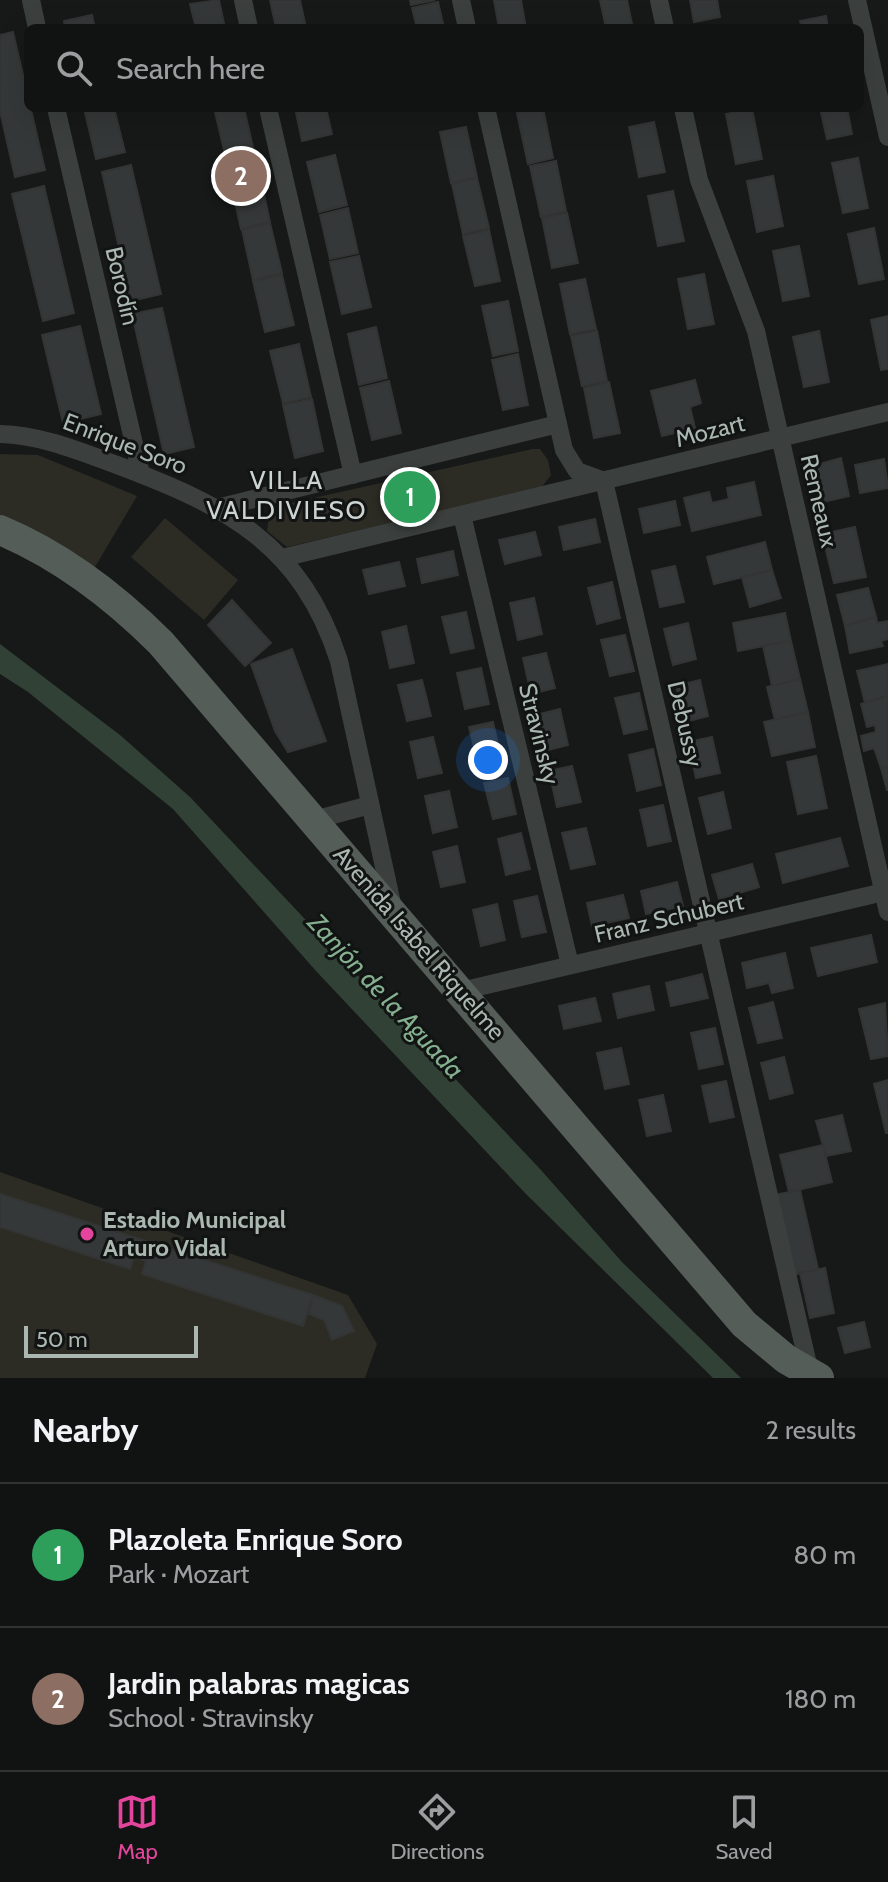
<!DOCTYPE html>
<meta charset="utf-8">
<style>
:root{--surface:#111313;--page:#1a1c1c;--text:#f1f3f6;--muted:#9c9ea0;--line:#303233;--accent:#e4459c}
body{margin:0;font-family:Cabin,sans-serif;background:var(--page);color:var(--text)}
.scale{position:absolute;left:24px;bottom:20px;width:174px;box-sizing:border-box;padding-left:8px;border:4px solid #abb8b1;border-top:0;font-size:22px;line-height:28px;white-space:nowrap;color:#abb8b1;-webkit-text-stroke:6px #121414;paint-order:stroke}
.you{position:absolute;left:488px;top:760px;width:28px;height:28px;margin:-20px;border:6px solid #fff;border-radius:50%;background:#1a73e8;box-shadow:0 0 0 12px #1a73e833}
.badge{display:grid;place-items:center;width:52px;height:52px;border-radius:50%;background:var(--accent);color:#fff;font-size:26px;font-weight:700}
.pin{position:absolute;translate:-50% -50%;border:4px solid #fff;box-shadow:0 2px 8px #0006}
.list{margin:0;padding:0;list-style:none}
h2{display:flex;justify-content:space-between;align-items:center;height:104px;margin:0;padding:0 32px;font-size:34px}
h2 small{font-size:26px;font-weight:400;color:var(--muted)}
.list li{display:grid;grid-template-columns:52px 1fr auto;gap:24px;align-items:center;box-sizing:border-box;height:144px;padding:0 32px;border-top:2px solid var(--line)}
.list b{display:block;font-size:30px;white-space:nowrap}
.list p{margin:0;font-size:26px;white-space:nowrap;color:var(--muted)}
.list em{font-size:26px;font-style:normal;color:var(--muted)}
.icon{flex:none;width:44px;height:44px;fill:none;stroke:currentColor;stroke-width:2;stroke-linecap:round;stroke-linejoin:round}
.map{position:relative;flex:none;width:888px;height:1378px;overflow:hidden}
.search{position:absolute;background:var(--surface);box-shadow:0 8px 32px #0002;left:24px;right:24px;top:24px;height:88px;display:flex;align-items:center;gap:20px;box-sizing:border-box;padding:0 28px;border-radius:12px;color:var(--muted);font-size:30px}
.sheet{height:392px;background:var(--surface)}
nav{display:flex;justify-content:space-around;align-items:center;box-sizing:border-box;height:112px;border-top:2px solid var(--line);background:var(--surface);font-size:22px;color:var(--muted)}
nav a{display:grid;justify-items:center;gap:4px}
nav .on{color:var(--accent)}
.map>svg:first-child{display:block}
</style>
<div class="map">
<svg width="888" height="1378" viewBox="0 0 888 1378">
<rect width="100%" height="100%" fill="#171919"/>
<!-- green -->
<g fill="#2c2b24">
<polygon points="532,449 540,449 548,460 551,475 541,488 287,547 267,531 269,515 278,506"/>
<polygon points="0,454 38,455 137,496 95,567 0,519"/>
<polygon points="165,518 238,580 204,620 131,557"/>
<polygon points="0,1172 348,1295 377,1344 365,1378 0,1378"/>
</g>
<!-- water -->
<polygon fill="#314136" points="0,644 120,735 190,797 541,1170 622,1262 741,1378 713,1378 525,1193 316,971 173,809 28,692 0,674"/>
<!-- building -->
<g fill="#353838" stroke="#323534" stroke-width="2">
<polygon points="219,0 225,28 196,28 190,4"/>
<polygon points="270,0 300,0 306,28 276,28"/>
<polygon points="410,0 435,0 411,5"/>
<polygon points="494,0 521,0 526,28 499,28"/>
<polygon points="600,0 627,0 632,24 606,28"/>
<polygon points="690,0 717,0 720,17 694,22"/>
<polygon points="438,2 444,28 417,28 412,8"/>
<polygon points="92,15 95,28 65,28 64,21"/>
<polygon points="826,16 828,28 802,28 800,21"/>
<polygon points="13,32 45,170 15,177 0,111 0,35"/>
<polygon points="84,108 114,108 125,152 96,159"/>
<polygon points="214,108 244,108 254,152 226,158"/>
<polygon points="295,108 326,108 332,134 302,141"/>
<polygon points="543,108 553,158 528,164 517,113"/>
<polygon points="820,108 847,108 852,134 827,139"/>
<polygon points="752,109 762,159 736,164 726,114"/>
<polygon points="654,122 665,172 639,177 629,127"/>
<polygon points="466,127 477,177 451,183 440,132"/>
<polygon points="335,155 347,205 319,212 307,162"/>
<polygon points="858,158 868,208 843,213 832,163"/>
<polygon points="556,161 566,211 541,217 530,166"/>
<polygon points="131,165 161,294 131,301 102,172"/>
<polygon points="259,172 270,222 241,229 230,179"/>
<polygon points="773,176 783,226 757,232 747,181"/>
<polygon points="477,178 489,228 463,234 452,184"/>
<polygon points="44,186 74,313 43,321 12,194"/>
<polygon points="673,191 684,241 658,246 648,196"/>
<polygon points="348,208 358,253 330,259 320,215"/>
<polygon points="567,213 578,263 552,268 542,218"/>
<polygon points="270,223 282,273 253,280 242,230"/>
<polygon points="874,228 884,279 859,284 848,234"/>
<polygon points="489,230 500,281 475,286 463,236"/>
<polygon points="799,246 809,296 783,301 773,251"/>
<polygon points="359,256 371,307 342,314 330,262"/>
<polygon points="704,274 714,324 688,329 678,279"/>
<polygon points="282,275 294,325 265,332 253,281"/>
<polygon points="585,279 596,329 570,334 560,284"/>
<polygon points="508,301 518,351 493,356 482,306"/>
<polygon points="162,308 194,447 164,454 132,314"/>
<polygon points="888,316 888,369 881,370 871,320"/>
<polygon points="80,326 101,414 63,423 42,335"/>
<polygon points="376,327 387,378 359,385 348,334"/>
<polygon points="597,331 607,381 582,386 571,336"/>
<polygon points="819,331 829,382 804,387 793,337"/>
<polygon points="299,344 311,397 283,403 270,351"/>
<polygon points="518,354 528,405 503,410 492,360"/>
<polygon points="695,380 701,403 690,407 695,428 662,436 651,391"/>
<polygon points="389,381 401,433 372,440 360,388"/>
<polygon points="609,382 620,433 594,438 584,388"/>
<polygon points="312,399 323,451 295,458 283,405"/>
<polygon points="841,458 849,496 818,503 809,467"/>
<polygon points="884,459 888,488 860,493 855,465"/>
<polygon points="754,482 761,515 692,531 684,498 709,492 712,503 729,499 727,488"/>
<polygon points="675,501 680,525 644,533 639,509"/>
<polygon points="595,519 600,542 564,550 559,527"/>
<polygon points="855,527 866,577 834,583 822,534"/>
<polygon points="535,532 541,555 505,564 499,540"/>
<polygon points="765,542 772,570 714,584 707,557"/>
<polygon points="453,551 458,575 422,583 417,559"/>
<polygon points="399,562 405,586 369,594 363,570"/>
<polygon points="675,566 684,602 660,607 652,571"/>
<polygon points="772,570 781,598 750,607 742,577"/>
<polygon points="612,582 620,618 597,624 588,588"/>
<polygon points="868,588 876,617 845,626 837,595"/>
<polygon points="534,598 542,634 518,640 510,603"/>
<polygon points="232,600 271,643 245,666 208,625"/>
<polygon points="466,612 474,648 451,653 442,617"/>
<polygon points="785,613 791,641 738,651 733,623"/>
<polygon points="876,617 877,623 888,621 888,639 881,641 883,646 850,653 845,626"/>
<polygon points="688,623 696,659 673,665 664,629"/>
<polygon points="406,626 414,663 390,668 382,632"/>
<polygon points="625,635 634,671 610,676 601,640"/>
<polygon points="791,641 800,679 772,686 763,646"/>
<polygon points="292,649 326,741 288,752 275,731 251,664"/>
<polygon points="546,653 555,688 531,694 523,658"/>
<polygon points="888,664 888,696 865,703 857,671"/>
<polygon points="481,668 489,704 465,709 457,673"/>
<polygon points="800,679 808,712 775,720 767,687"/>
<polygon points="422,680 431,716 407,721 398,685"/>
<polygon points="700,680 708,716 685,722 676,686"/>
<polygon points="639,693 647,729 624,734 615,698"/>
<polygon points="888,696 888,767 881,768 874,748 864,751 861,736 876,732 875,725 867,727 861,704"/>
<polygon points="560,709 568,745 544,751 536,715"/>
<polygon points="808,712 815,747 772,756 764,722"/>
<polygon points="493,722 501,758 478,763 469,727"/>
<polygon points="433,737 442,773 418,778 410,742"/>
<polygon points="712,737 720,773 696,778 688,742"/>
<polygon points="653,749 661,785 637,791 629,755"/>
<polygon points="816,756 827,808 798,814 787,762"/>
<polygon points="572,766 581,802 557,807 549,771"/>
<polygon points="888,767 888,790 887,790 881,768"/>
<polygon points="508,778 516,814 493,819 484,783"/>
<polygon points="449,791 457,827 433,833 425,796"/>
<polygon points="723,792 731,828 708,834 699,798"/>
<polygon points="663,805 671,841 648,846 640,810"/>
<polygon points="586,828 595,864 571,869 562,833"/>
<polygon points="521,833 530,869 506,875 498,839"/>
<polygon points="840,838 848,866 783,883 776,854"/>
<polygon points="457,846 465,882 441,887 433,852"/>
<polygon points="752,864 759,887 719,899 712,875"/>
<polygon points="677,882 683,906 646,914 641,891"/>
<polygon points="623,895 629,918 592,926 587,903"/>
<polygon points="537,896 546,932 522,937 514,901"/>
<polygon points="497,904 505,940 481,946 473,910"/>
<polygon points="871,935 877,962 818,976 811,948"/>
<polygon points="785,953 793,988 772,993 769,983 747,988 742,963"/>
<polygon points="702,974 708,998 671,1006 666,983"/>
<polygon points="649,986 654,1010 618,1018 613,994"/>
<polygon points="595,998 601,1021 564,1029 559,1006"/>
<polygon points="773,1002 782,1038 758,1043 749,1008"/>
<polygon points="885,1003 888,1056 871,1059 859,1009"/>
<polygon points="715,1028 723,1064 699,1069 691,1033"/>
<polygon points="621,1048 629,1084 605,1089 597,1053"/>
<polygon points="784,1057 793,1093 770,1099 761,1063"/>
<polygon points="888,1080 888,1133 886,1133 874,1084"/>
<polygon points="726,1081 734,1117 710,1122 702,1086"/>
<polygon points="663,1095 671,1131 647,1136 639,1100"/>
<polygon points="842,1115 851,1151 826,1156 816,1121"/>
<polygon points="823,1145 832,1182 789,1192 780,1155"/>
<polygon points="800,1190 818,1269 792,1275 774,1195"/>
<polygon points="0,1194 313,1295 303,1326 142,1274 146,1261 134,1256 130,1269 0,1227"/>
<polygon points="825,1268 834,1313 810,1318 800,1273"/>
<polygon points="313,1295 342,1306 354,1331 332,1340 324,1320 309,1314"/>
<polygon points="864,1322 870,1347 845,1353 838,1328"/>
</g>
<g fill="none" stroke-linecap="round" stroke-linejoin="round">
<!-- minor -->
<g stroke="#3b403e" stroke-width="18">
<polyline points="31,0 37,28"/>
<polyline points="243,0 249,28"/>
<polyline points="461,0 467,28"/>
<polyline points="659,0 665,28"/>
<polyline points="857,0 888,137"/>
<polyline points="56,108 141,474"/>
<polyline points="268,108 353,475"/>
<polyline points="486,108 564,450 577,471 604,481"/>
<polyline points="683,108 699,180 756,331 888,912"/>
<path d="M0,434C41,435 79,451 117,465C226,506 301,543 339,661L393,908"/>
<polyline points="604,481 810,1373"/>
<polyline points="217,508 558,424"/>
<polyline points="462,515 570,965"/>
<polyline points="282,558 888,412"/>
<polyline points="314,820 370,805"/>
<polyline points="461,991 888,891"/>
</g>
<!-- primary -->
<path stroke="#555d59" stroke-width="30" d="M0,530C62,556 114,596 161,643L744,1324L786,1359L819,1378"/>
</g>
<!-- markers -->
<circle fill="#e4459c" stroke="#121414" stroke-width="3" cx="87" cy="1234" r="8"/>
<g text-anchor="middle" stroke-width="6" stroke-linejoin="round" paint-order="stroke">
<!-- street labels -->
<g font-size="24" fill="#abb8b1" stroke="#121414">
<text transform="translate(122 286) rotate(77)" y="8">Borodín</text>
<text transform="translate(710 431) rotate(-14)" y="8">Mozart</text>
<text transform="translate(125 444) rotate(21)" y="8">Enrique Soro</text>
<text transform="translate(819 501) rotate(77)" y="8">Remeaux</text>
<text transform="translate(685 724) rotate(77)" y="8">Debussy</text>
<text transform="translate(539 734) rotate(76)" y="8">Stravinsky</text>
<text transform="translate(669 918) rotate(-13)" y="8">Franz Schubert</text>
<text transform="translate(419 943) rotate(49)" y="8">Avenida Isabel Riquelme</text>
</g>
<!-- poi labels -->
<g font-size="24" font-weight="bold" fill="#abb8b1" stroke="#121414" text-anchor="start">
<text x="103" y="1228">Estadio Municipal<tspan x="103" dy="28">Arturo Vidal</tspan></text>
</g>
<!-- neighbourhood labels -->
<g font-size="26" letter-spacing="2" fill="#cbd4d0" stroke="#121414">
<text x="287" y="489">VILLA<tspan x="287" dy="30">VALDIVIESO</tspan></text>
</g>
<!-- water labels -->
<g font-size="26" font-style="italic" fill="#85b090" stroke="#121414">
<text transform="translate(386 996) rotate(47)" y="9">Zanjón de la Aguada</text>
</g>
</g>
</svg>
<div class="scale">50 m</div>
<div class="you"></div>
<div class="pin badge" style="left:410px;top:497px;background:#2e9e5b">1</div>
<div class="pin badge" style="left:241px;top:176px;background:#8d6e63">2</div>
<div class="search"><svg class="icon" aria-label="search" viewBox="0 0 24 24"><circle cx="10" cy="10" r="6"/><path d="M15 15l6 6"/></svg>Search here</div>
</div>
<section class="sheet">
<h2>Nearby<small>2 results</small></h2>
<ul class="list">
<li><span class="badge" style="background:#2e9e5b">1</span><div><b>Plazoleta Enrique Soro</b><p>Park · Mozart</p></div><em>80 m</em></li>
<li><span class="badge" style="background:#8d6e63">2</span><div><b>Jardin palabras magicas</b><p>School · Stravinsky</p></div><em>180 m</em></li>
</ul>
</section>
<nav>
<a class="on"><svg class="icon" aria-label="map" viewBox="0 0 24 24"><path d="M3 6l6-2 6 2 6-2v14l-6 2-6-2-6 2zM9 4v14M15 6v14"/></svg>Map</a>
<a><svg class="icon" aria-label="directions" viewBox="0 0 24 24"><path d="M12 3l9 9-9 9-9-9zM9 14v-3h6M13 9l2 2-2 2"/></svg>Directions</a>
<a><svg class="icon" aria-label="saved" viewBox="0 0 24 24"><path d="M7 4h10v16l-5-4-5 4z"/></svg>Saved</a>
</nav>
